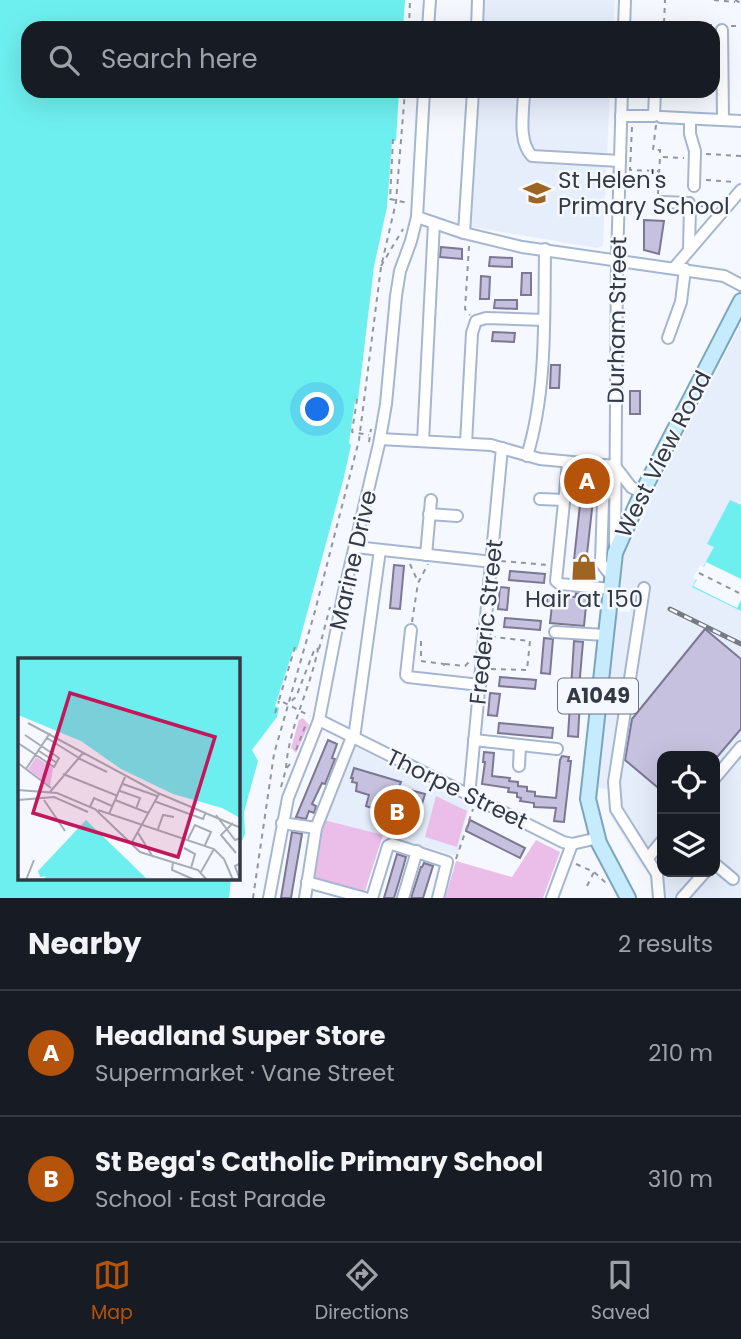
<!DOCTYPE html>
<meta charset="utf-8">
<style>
:root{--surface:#171b24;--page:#20242c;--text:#f1f3f6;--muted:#9ea1a6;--line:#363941;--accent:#b45309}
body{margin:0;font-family:Poppins,sans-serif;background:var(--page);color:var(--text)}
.controls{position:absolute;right:21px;bottom:21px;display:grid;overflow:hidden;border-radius:14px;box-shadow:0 7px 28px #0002}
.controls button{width:63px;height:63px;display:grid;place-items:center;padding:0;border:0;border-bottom:2px solid var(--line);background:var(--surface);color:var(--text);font:35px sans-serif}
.you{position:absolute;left:318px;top:410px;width:24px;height:24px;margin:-18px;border:5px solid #fff;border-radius:50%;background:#1a73e8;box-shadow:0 0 0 10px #1a73e833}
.badge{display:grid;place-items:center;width:46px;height:46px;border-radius:50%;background:var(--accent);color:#fff;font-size:23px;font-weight:700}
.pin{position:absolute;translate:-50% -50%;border:4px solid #fff;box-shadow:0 2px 7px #0006}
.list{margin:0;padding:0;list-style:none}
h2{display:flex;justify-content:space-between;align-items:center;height:91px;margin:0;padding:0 28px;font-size:30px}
h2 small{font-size:23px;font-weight:400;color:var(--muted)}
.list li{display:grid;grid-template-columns:46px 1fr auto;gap:21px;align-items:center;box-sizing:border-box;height:126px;padding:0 28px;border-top:2px solid var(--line)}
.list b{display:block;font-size:26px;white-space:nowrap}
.list p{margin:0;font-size:23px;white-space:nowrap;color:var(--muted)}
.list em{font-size:23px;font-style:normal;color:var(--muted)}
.icon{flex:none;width:38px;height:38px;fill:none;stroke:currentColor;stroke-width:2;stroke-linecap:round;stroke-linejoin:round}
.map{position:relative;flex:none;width:741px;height:898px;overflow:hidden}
.search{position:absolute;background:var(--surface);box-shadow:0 7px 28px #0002;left:21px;right:21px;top:21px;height:77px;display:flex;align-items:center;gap:18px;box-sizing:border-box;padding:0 24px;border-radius:21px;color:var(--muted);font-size:26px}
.sheet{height:343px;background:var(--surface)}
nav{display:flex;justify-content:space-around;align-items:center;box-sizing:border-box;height:98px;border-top:2px solid var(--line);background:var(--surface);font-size:19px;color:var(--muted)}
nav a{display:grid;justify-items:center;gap:4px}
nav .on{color:var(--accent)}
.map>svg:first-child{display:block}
</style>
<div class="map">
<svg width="741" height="898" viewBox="0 0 741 898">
<rect width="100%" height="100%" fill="#f5f8fe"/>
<!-- built -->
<g fill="#e6eefc" fill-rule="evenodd">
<polygon points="481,0 615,0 613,28 479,28"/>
<polygon points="475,91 610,91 603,245 598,248 467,226"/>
<path d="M741,324V898H653L652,878L639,862L609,813L608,789L598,788L615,611L630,612L631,600L619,598L624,555L646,513L648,503ZM662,756H715V872H662Z"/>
<polygon points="352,745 470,805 457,856 383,835 365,891 310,877 323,819"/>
</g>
<!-- green -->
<g fill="#ebbeea">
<polygon points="303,718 309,725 296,753 291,748 299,720"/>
<polygon points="436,796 467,811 457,847 425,837"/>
<polygon points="324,820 383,835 365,891 309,876 318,826"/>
<polygon points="536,840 560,852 543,898 445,898 456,861 512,877"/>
</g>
<!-- water -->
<g fill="#6eefef">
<polygon points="0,0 405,0 403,28 28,28 28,91 399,91 396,141 392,141 387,207 374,266 358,400 355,401 349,443 351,445 344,477 297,650 293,650 275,706 279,708 277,717 252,750 258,761 244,812 245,834 238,849 238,660 19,660 19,879 231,879 229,898 0,898"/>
<polygon points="730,500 741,505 741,611 692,587 714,547 707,544"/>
</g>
<!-- pier -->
<polygon fill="#f5f8fe" points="706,562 741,579 741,600 737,608 693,586 697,580 693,578 700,565 704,567"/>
<!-- building -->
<g fill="#c6c1de" stroke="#7c7792" stroke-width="2">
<polygon points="644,220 664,221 659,254 644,250"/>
<polygon points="441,247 462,249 462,259 440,257"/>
<polygon points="490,257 512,258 512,267 489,266"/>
<polygon points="522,273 531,273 531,295 521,295"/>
<polygon points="481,276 490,277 489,299 480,299"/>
<polygon points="495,300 517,300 517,309 494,308"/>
<polygon points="493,332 515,333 514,342 492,341"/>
<polygon points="551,365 560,365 559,388 550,388"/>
<rect x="630" y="391" width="10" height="23"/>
<polygon points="576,472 600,474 599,488 594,487 592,509 586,563 591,563 589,579 577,578 579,561 574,560 582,486 574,486"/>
<polygon points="394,565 404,566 400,609 390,608"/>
<polygon points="510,571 545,574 544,583 509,580"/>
<polygon points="500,587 509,588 507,610 498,609"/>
<polygon points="576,593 587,595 584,626 550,623 552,605 547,604 547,595 575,597"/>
<polygon points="505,618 541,621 540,630 504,627"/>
<polygon points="705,629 741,659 741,729 718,756 662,756 662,791 625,760 632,719"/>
<polygon points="544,638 553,639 550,674 541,673"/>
<polygon points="574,641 583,642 578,700 580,700 578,737 568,736"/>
<polygon points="500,677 536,680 535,689 499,686"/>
<polygon points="490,693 500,694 497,716 488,715"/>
<polygon points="499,723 553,728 552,738 498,733"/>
<polygon points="328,740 337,744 332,758 335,759 325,784 322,783 312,804 316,806 314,813 309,811 306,819 296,817"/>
<polygon points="484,752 494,753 492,776 510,778 509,781 518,782 518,786 527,787 527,791 535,792 535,796 556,798 560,760 562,756 569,757 568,761 571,761 564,822 554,821 556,808 534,807 534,803 520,801 521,798 517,797 517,793 508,792 509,788 482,784 485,762 483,762"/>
<polygon points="354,768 401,782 399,787 425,794 415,827 406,824 405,828 395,825 398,814 395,813 399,797 387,793 381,811 366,806 369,795 356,791 357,783 352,782 353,778 351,778"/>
<polygon points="470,820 525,848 520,858 466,831"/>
<polygon points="292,832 302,834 295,874 291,898 281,898"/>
<polygon points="397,854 406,857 403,868 394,898 384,898"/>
<polygon points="424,863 433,866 423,898 411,898 421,867 422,867"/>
</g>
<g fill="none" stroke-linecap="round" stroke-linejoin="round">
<defs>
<g id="minor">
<polyline points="428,28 430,0"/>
<polyline points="477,28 478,0"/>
<polyline points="624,28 625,0"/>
<polyline points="722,30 723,120"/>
<path d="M524,91C524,110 517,141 532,156L620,161"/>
<polyline points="621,116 654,116 655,91"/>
<polyline points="661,117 741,121"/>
<polyline points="690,119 690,134 695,151 694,186"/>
<polyline points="662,202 689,203 690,206 689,249"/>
<polyline points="417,217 464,233 522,247 724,276 741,285"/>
<polyline points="464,233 473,91"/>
<polyline points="674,268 741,190"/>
<polyline points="668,338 681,302 685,269"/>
<polyline points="380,439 491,445 540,459 615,466"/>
<polyline points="423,441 434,223"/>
<polyline points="466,443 472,333 476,321 486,318 544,320"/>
<path d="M527,456C547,391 544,318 545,249"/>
<polyline points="568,463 556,581 560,584 611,589"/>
<polyline points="615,466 631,487 642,493"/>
<polyline points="540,499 564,500"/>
<polyline points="429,514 457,516"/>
<polyline points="355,547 493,562"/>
<polyline points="615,550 617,260 622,91"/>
<polyline points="426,555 431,500"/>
<polyline points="612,577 601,563 603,500 605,495 615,490"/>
<polyline points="644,588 614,782 616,809 657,874 659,898"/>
<polyline points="411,630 406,675 408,677 480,685"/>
<polyline points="555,632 605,635"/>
<polyline points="319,720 563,842 572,844 598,838"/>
<polyline points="354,738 380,550"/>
<polyline points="474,740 557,749"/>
<polyline points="519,766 520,745"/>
<polyline points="715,778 741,747"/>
<polyline points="469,796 502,448"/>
<polyline points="282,823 316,828"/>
<polyline points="648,858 662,841"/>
<polyline points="715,864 733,879"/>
<polyline points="307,882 365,898"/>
<polyline points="269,898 288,798 319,720 343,596 379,444 386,404 396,296 400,271 411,241 417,217 424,91"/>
<polyline points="305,898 316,828 352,737"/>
<polyline points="372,898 388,846 392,844 447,862 438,898"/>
<polyline points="403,898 417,851"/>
<polyline points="552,898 572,844"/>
<polyline points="682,898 705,872"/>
</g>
<polyline id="major" points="628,898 599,843 588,799 615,553 642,493 741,301"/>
</defs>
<!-- minor casing -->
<use href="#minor" stroke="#a6b6d0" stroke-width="14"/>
<!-- major casing -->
<use href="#major" stroke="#7aa5bc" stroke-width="18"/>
<!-- path -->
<g stroke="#92969f" stroke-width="2" stroke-dasharray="5 5" stroke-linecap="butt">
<polyline points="714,0 735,2"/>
<polyline points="735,0 741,3"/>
<polyline points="634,22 667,24 667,28"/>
<polyline points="664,23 665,0"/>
<polyline points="667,24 712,25"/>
<polyline points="731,26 741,26"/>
<polyline points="409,28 410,0"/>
<polyline points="656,125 653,150 660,150 660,157"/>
<polyline points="632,127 630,170 658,171"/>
<polyline points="393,139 390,199 408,203"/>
<polyline points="706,154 741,156"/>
<polyline points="706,180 735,182"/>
<polyline points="658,194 660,157 684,158"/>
<polyline points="698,206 714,207"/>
<polyline points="469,246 465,309 470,315"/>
<polyline points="381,266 403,229"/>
<polyline points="357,399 352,432 369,435"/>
<polyline points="369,442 371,429"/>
<polyline points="501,561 548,565"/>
<polyline points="410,564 418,582"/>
<polyline points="699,573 739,593"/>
<polyline points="412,622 418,583 428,564"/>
<polyline points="421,641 421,661 444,664 443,670"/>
<polyline points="295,647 279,700 310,716"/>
<polyline points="319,649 330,607"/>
<polyline points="445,664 465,666 471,660"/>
<polyline points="491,669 527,670 530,641 493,637"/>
<polyline points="275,713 279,701"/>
<polyline points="296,750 306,724"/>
<path d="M286,768C289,726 310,690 318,649L315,648L296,697L288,704"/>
<polyline points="281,787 286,769 290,764"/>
<polyline points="456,859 473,809"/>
<polyline points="576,864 594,872 606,883"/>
<polyline points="587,886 594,872"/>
<polyline points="253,898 274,754 315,611 359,440 381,267 396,202 405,91"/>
</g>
<!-- minor -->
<use href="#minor" stroke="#fff" stroke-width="10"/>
<!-- major -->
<use href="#major" stroke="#c5ebfd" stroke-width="14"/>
<defs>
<polyline id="rail" points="670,609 741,644"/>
</defs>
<!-- rail casing -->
<use href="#rail" stroke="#757a83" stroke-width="5"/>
<!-- rail -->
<use href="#rail" stroke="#f5f8fe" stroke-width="2.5" stroke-dasharray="8" stroke-linecap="butt"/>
</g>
<!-- icons -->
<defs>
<symbol id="school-bare" viewBox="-9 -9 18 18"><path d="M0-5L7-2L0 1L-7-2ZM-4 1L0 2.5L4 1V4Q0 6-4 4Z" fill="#9d6422" stroke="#f5f8fe" stroke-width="2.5" paint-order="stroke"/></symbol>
<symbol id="shop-bare" viewBox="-9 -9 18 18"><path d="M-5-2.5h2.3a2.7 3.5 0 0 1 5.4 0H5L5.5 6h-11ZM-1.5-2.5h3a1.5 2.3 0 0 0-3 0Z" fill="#9d6422" stroke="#f5f8fe" stroke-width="2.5" paint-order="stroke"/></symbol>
</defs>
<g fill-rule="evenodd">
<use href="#school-bare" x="518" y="174" width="38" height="38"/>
<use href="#shop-bare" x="565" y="548" width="38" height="38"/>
</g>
<g text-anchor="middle" stroke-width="5" stroke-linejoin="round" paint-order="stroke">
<!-- shield labels -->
<rect fill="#f5f8fe" stroke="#6e737c" stroke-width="2" x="558" y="678.5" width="80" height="35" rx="5"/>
<g font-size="21" font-weight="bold" fill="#343a45">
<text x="598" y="703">A1049</text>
</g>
<!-- poi labels -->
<g font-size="23" fill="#343a45" stroke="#f5f8fe" text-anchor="start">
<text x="558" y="188">St Helen's<tspan x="558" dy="26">Primary School</tspan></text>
<text x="584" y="607" text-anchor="middle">Hair at 150</text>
</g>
<!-- street labels -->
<g font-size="23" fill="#343a45" stroke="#f5f8fe">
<text transform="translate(617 320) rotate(-89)" y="8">Durham Street</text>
<text transform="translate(663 454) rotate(-63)" y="8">West View Road</text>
<text transform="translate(353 560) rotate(-77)" y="8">Marine Drive</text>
<text transform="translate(486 622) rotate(-84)" y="8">Frederic Street</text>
<text transform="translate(457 789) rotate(26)" y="8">Thorpe Street</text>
</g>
</g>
<!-- overview -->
<g transform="translate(18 658)">
<rect width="222" height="222" fill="#f5f8fe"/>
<path d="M18,99L35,110L32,128L10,111Z" fill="#ebbeea"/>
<path d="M0,0H222V160L204,150L155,136L103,111L63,83L0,57ZM68,162L128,220L134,222H25L28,218L22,219L20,213Z" fill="#6eefef"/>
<path fill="none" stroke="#a8acb4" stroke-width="2" d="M10,65L140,135L223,170M29,80L61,100M0,85L36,109L41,100L7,77M21,93L39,105M60,100L89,114M0,105L33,130M8,111L32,75M45,116L100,138M105,126L139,138M0,132L39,135L77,151L122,194L180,212L189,222M102,133L122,140L118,151M32,134L65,95M0,142L36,139L70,154M26,142L47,173M97,142L130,155M136,143L185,161L188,154M72,149L76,140L94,148M80,152L196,191L206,201L215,222M91,156L107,119M198,157L217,182L223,180M215,165L203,177L218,195M140,171L145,157L156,159M120,175L135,199M170,181L177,167L193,174L187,187M113,186L141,136M166,190L177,196L173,210M155,204L154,212L177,222M183,214L196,191M8,222L16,202M222,222L217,208L223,205"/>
<path fill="#c2185b" fill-opacity="0.15" stroke="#c2185b" stroke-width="3.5" d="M52,35L197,79L160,199L15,155Z"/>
<rect width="222" height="222" fill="none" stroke="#343a45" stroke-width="3.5"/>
</g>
</svg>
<div class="controls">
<button><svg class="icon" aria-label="locate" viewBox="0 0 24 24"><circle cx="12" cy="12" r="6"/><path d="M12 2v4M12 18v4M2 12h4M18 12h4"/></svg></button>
<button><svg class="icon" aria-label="layers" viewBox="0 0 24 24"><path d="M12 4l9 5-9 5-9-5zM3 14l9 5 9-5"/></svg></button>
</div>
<div class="you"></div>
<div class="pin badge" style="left:587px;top:481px">A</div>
<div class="pin badge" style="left:397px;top:812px">B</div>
<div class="search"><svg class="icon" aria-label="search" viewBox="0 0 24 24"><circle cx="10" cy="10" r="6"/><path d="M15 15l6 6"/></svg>Search here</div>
</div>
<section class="sheet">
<h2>Nearby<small>2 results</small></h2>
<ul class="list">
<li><span class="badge">A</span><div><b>Headland Super Store</b><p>Supermarket · Vane Street</p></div><em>210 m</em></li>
<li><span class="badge">B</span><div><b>St Bega's Catholic Primary School</b><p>School · East Parade</p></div><em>310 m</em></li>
</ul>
</section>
<nav>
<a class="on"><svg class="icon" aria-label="map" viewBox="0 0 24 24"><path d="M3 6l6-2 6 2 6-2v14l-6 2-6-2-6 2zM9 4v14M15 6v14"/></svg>Map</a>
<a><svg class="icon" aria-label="directions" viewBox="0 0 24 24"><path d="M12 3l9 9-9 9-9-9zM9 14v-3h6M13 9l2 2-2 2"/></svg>Directions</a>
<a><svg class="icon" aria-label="saved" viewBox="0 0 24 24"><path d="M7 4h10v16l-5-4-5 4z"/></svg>Saved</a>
</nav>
